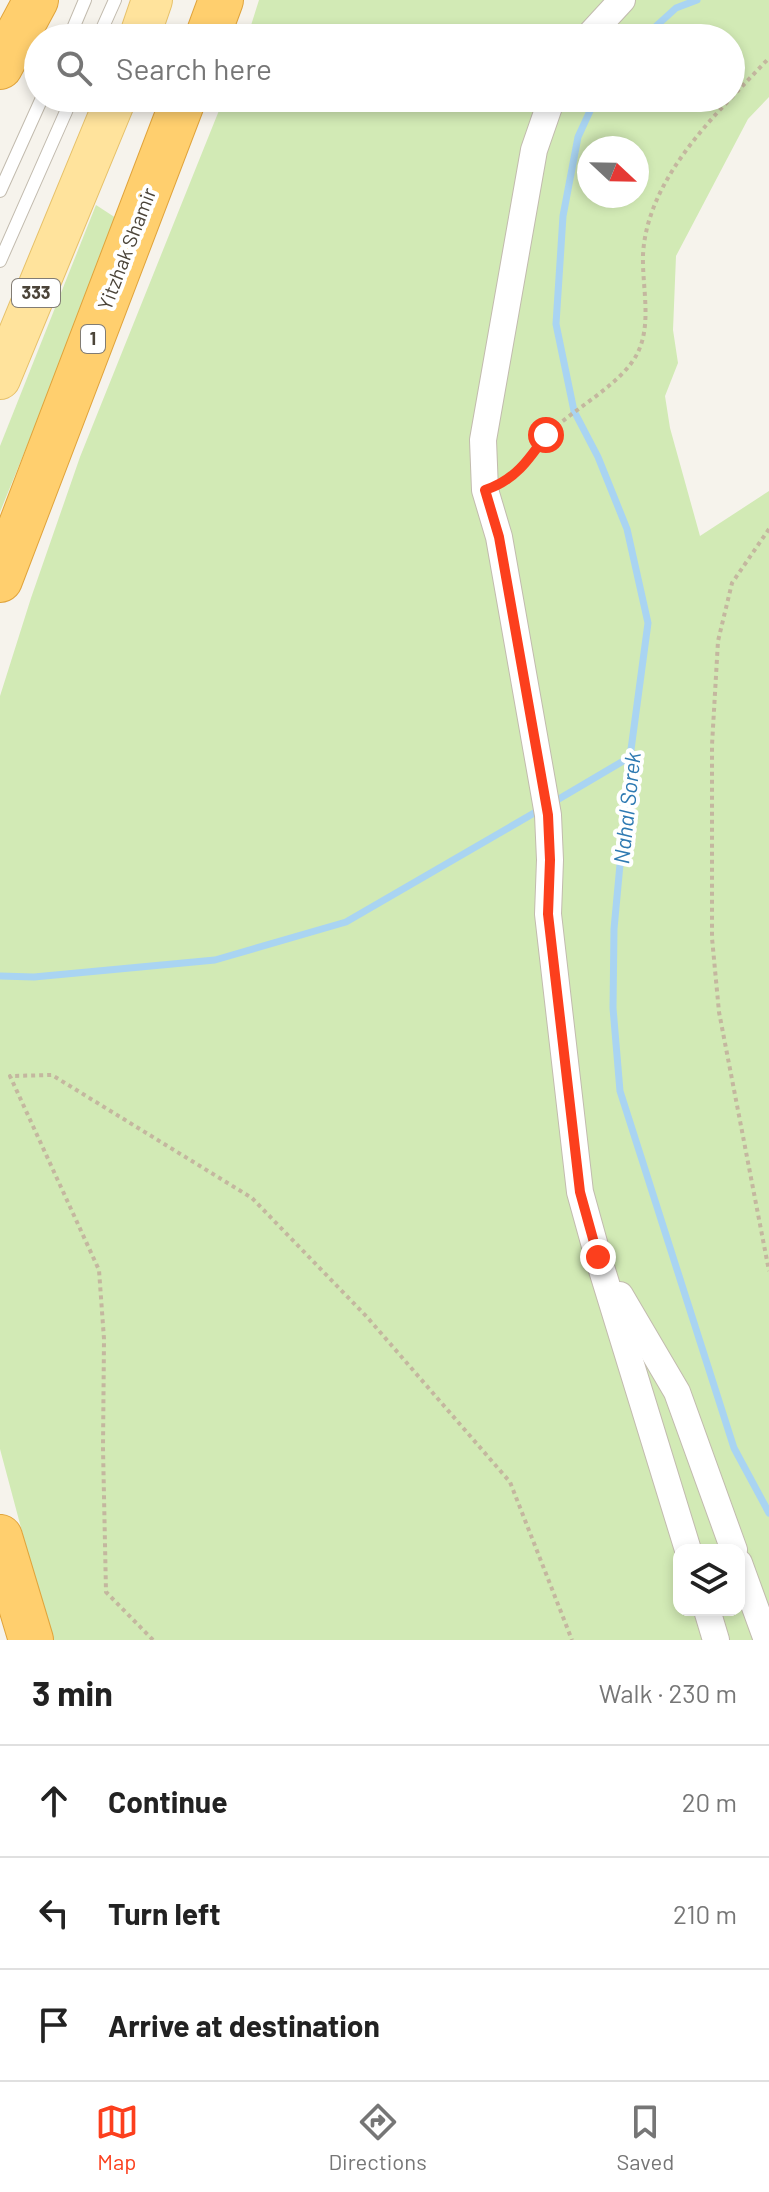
<!DOCTYPE html>
<meta charset="utf-8">
<style>
:root{--surface:#fff;--page:#f6f6f6;--text:#222;--muted:#767676;--line:#e0e0e0;--accent:#fc3f1d}
body{margin:0;font-family:Barlow,sans-serif;background:var(--page);color:var(--text)}
.controls{position:absolute;right:24px;bottom:24px;display:grid;overflow:hidden;border-radius:16px;box-shadow:0 4px 12px #0003}
.controls button{width:72px;height:72px;display:grid;place-items:center;padding:0;border:0;border-bottom:2px solid var(--line);background:var(--surface);color:var(--text);font:40px sans-serif}
.compass{position:absolute;left:577px;top:136px;width:72px;height:72px;border-radius:50%;background:var(--surface);box-shadow:0 4px 12px #0003;rotate:112deg}
.stop{position:absolute;width:24px;height:24px;margin:-18px;border:6px solid #fc3f1d;border-radius:50%;background:#fff}
.stop.end{background:#fc3f1d;border-color:#fff;box-shadow:0 2px 8px #0008}
.list{margin:0;padding:0;list-style:none}
h2{display:flex;justify-content:space-between;align-items:center;height:104px;margin:0;padding:0 32px;font-size:34px}
h2 small{font-size:26px;font-weight:400;color:var(--muted)}
.list li{display:grid;grid-template-columns:52px 1fr auto;gap:24px;align-items:center;box-sizing:border-box;height:112px;padding:0 32px;border-top:2px solid var(--line)}
.list b{display:block;font-size:30px;white-space:nowrap}
.list em{font-size:26px;font-style:normal;color:var(--muted)}
.icon{flex:none;width:44px;height:44px;fill:none;stroke:currentColor;stroke-width:2;stroke-linecap:round;stroke-linejoin:round}
.map{position:relative;flex:none;width:769px;height:1640px;overflow:hidden}
.search{position:absolute;background:var(--surface);box-shadow:0 4px 12px #0003;left:24px;right:24px;top:24px;height:88px;display:flex;align-items:center;gap:20px;box-sizing:border-box;padding:0 28px;border-radius:44px;color:var(--muted);font-size:30px}
.sheet{height:440px;background:var(--surface)}
nav{display:flex;justify-content:space-around;align-items:center;box-sizing:border-box;height:112px;border-top:2px solid var(--line);background:var(--surface);font-size:22px;color:var(--muted)}
nav a{display:grid;justify-items:center;gap:4px}
nav .on{color:var(--accent)}
.map>svg:first-child{display:block}
</style>
<div class="map">
<svg width="769" height="1640" viewBox="0 0 769 1640">
<rect width="100%" height="100%" fill="#f6f3ec"/>
<!-- green -->
<g fill="#d2eab5" fill-rule="evenodd">
<path d="M259,0H769V97L748,119L676,256L673,330L678,363L665,396L670,428L700,536L769,491V1640H51L0,1449V696L31,598L80,457L224,98H731V38H247ZM589,148H637V196H589ZM679,1550H739V1610H679Z"/>
<polygon points="96,205 119,220 0,512 0,446"/>
</g>
<g fill="none" stroke-linecap="round" stroke-linejoin="round">
<!-- stream -->
<g stroke="#a9d4f2" stroke-width="7">
<polyline points="643,38 676,8 697,0"/>
<polyline points="596,98 578,137 563,216 556,324 574,411 598,457 627,529 648,623 630,757 614,929 613,1008 620,1091 734,1448 769,1513"/>
<polyline points="552,803 630,757"/>
<polyline points="0,976 34,977 215,960 346,922 541,809"/>
</g>
<defs>
<g id="lane">
<polyline points="69,38 85,0"/>
<polyline points="98,38 115,0"/>
<polyline points="0,191 42,98"/>
<polyline points="0,261 72,98"/>
</g>
<g id="street">
<polyline points="587,38 622,0"/>
<polyline points="552,98 534,150 483,440 485,490 499,537 548,815 550,860 548,914 580,1192 598,1257 688,1550"/>
<polyline points="620,1295 677,1392 734,1550"/>
<polyline points="739,1563 767,1640"/>
<polyline points="707,1610 716,1640"/>
</g>
<g id="primary">
<polyline points="139,38 152,0"/>
<polyline points="0,379 116,98"/>
</g>
<g id="highway">
<polyline points="207,38 221,0"/>
<polyline points="0,67 36,0"/>
<polyline points="0,580 184,98"/>
<polyline points="0,1537 31,1640"/>
</g>
</defs>
<!-- lane casing -->
<use href="#lane" stroke="#c2bbae" stroke-width="14"/>
<!-- street casing -->
<use href="#street" stroke="#c2bbae" stroke-width="28"/>
<!-- primary casing -->
<use href="#primary" stroke="#e6c16a" stroke-width="42"/>
<!-- highway casing -->
<use href="#highway" stroke="#e0a43c" stroke-width="46"/>
<!-- path -->
<g stroke="#c4b79f" stroke-width="4" stroke-dasharray="4 4" stroke-linecap="butt">
<polyline points="628,27 636,34"/>
<polyline points="731,98 769,58"/>
<path d="M508,479C525,466 534,448 548,434C574,408 623,384 638,352C652,323 642,286 643,255C646,194 691,140 731,98"/>
<polyline points="769,529 732,583 718,641 712,745 712,938 719,1012 769,1271"/>
<polyline points="153,1640 106,1592 103,1448 104,1339 99,1270 10,1076 52,1075 252,1198 367,1317 510,1482 572,1640"/>
</g>
<!-- lane -->
<use href="#lane" stroke="#fff" stroke-width="12"/>
<!-- street -->
<use href="#street" stroke="#fff" stroke-width="26"/>
<!-- primary -->
<use href="#primary" stroke="#ffe39c" stroke-width="40"/>
<!-- highway -->
<use href="#highway" stroke="#ffcf6e" stroke-width="44"/>
</g>
<g fill="none" stroke-linecap="round" stroke-linejoin="round">
<!-- route -->
<path stroke="#fc3f1d" stroke-width="10" d="M546,435C529,460 514,481 485,490L499,537L548,815L550,860L548,914L580,1192L598,1257"/>
</g>
<g text-anchor="middle" stroke-width="8" stroke-linejoin="round" paint-order="stroke">
<!-- shield labels -->
<g fill="#fff" stroke="#817c74" stroke-width="2">
<rect x="12" y="279" width="48" height="28" rx="6"/>
<rect x="81" y="325" width="24" height="28" rx="6"/>
</g>
<g font-size="18" font-weight="bold" fill="#4b4439">
<text x="36" y="299">333</text>
<text x="93" y="345">1</text>
</g>
<!-- street labels -->
<g font-size="20" fill="#4b4439" stroke="#fff">
<text transform="translate(127 249) rotate(-69)" y="7">Yitzhak Shamir</text>
</g>
<!-- water labels -->
<g font-size="22" font-style="italic" fill="#2e7ab2" stroke="#fff">
<text transform="translate(627 808) rotate(-84)" y="8">Nahal Sorek</text>
</g>
</g>
</svg>
<div class="controls">
<button><svg class="icon" aria-label="layers" viewBox="0 0 24 24"><path d="M12 4l9 5-9 5-9-5zM3 14l9 5 9-5"/></svg></button>
</div>
<svg class="compass" viewBox="-18 -18 36 36"><path d="M0-13l5 13h-10z" fill="#e53935"/><path d="M0 13l5-13h-10z" fill="#767676"/></svg>
<div class="stop" style="left:546px;top:435px"></div>
<div class="stop end" style="left:598px;top:1257px"></div>
<div class="search"><svg class="icon" aria-label="search" viewBox="0 0 24 24"><circle cx="10" cy="10" r="6"/><path d="M15 15l6 6"/></svg>Search here</div>
</div>
<section class="sheet">
<h2>3 min<small>Walk · 230 m</small></h2>
<ul class="list">
<li><svg class="icon" aria-label="ahead" viewBox="0 0 24 24"><path d="M12 20V5M6 11l6-6 6 6"/></svg><div><b>Continue</b></div><em>20 m</em></li>
<li><svg class="icon" aria-label="left" viewBox="0 0 24 24"><path d="M17 20v-9H6M10 6l-5 5 5 5"/></svg><div><b>Turn left</b></div><em>210 m</em></li>
<li><svg class="icon" aria-label="arrive" viewBox="0 0 24 24"><path d="M6 21V4h12l-3 4 3 4H6"/></svg><div><b>Arrive at destination</b></div></li>
</ul>
</section>
<nav>
<a class="on"><svg class="icon" aria-label="map" viewBox="0 0 24 24"><path d="M3 6l6-2 6 2 6-2v14l-6 2-6-2-6 2zM9 4v14M15 6v14"/></svg>Map</a>
<a><svg class="icon" aria-label="directions" viewBox="0 0 24 24"><path d="M12 3l9 9-9 9-9-9zM9 14v-3h6M13 9l2 2-2 2"/></svg>Directions</a>
<a><svg class="icon" aria-label="saved" viewBox="0 0 24 24"><path d="M7 4h10v16l-5-4-5 4z"/></svg>Saved</a>
</nav>
